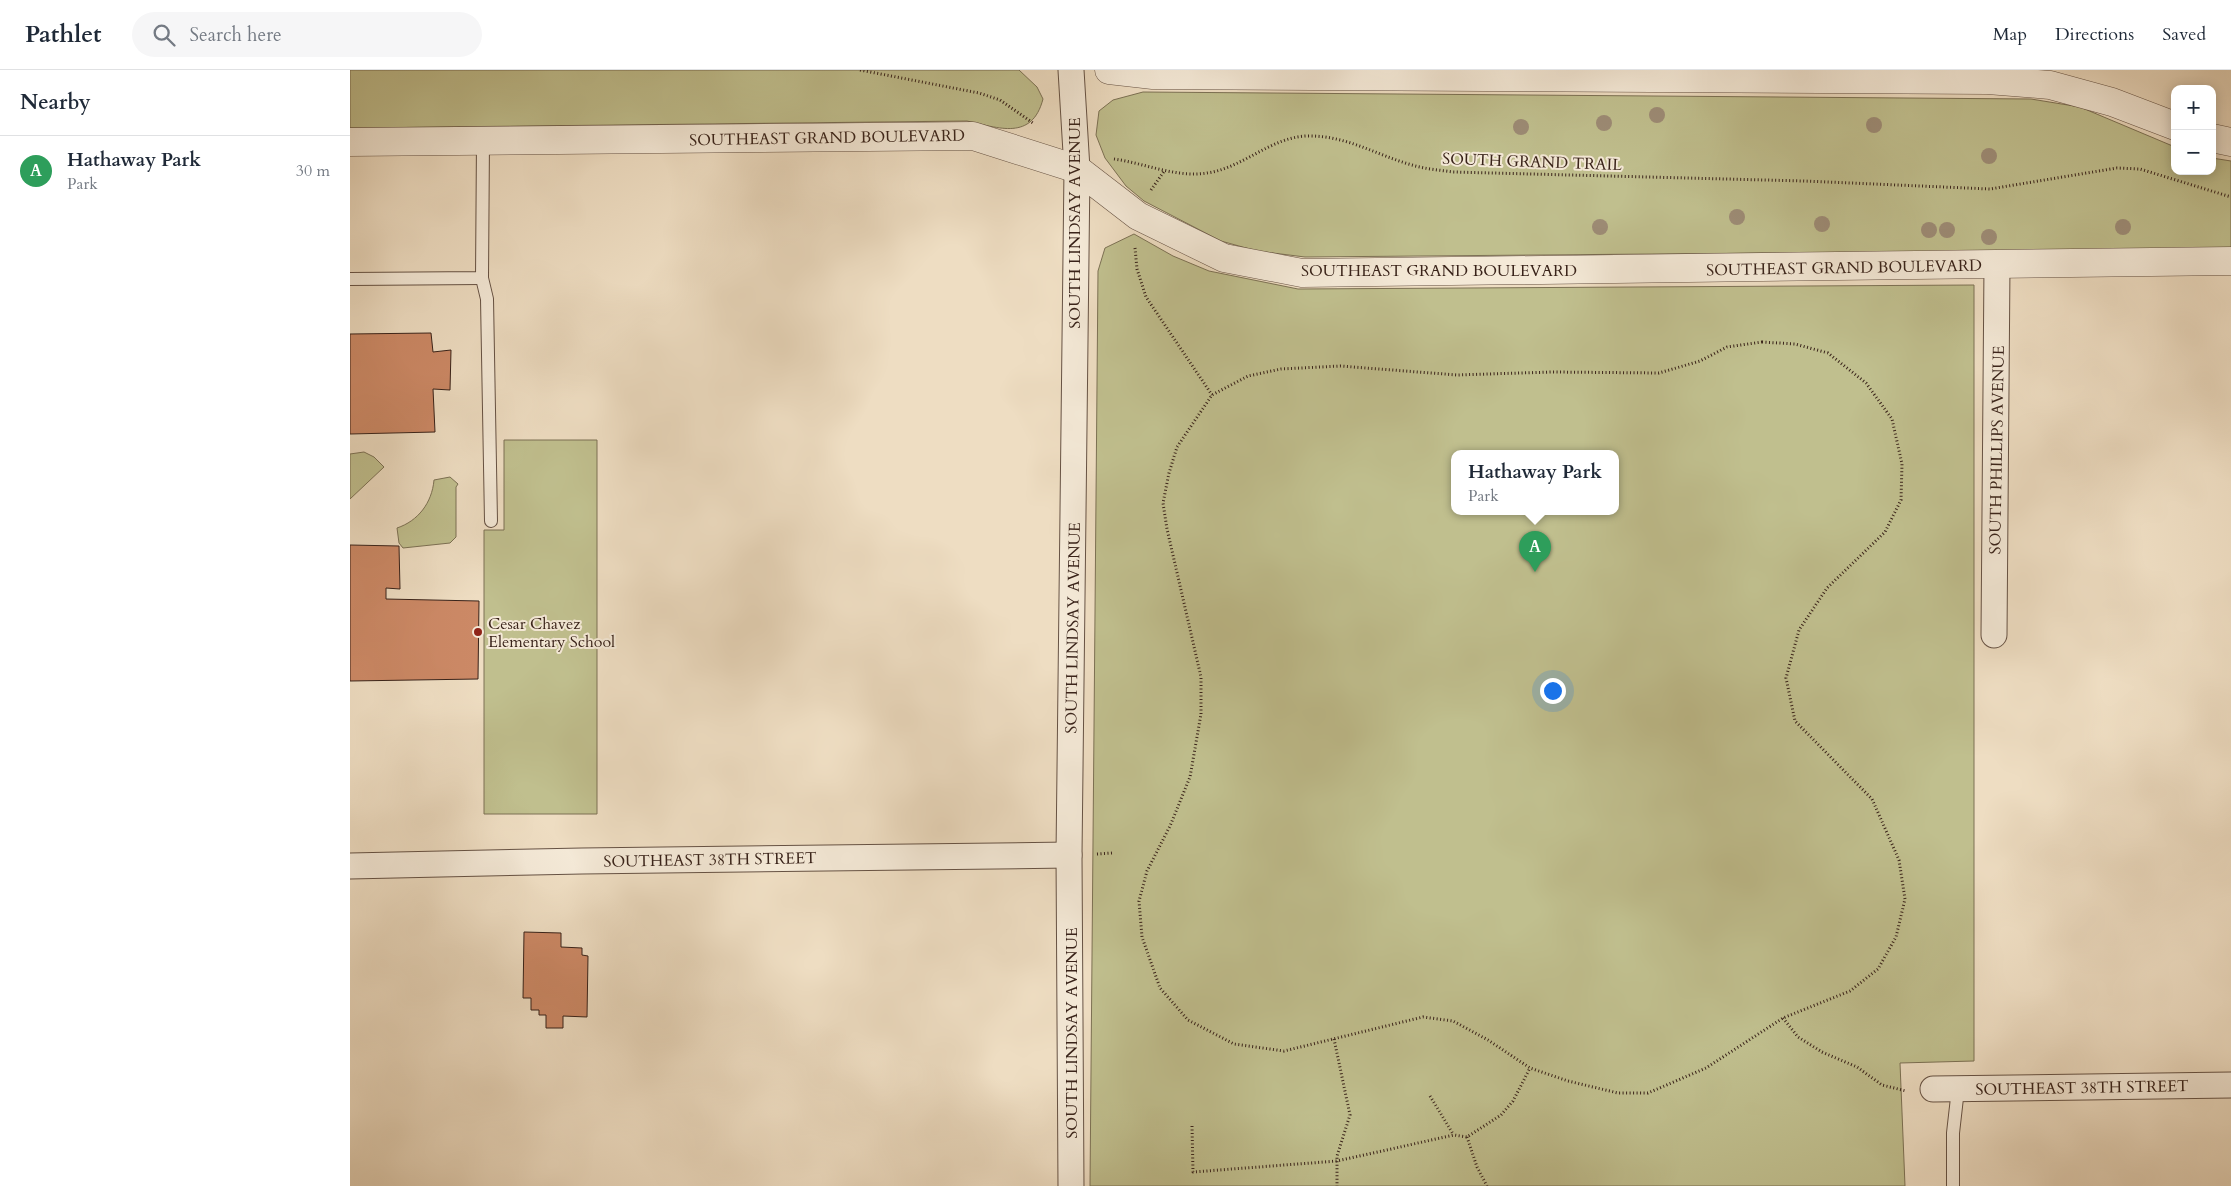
<!DOCTYPE html>
<meta charset="utf-8">
<style>
:root{--surface:#fff;--page:#f6f6f7;--text:#1f2937;--muted:#747a83;--line:#e0e1e3;--accent:#8f2418}
body{margin:0;font-family:Cardo,serif;background:var(--page);color:var(--text)}
.controls{position:absolute;right:15px;top:15px;display:grid;overflow:hidden;border-radius:10px;box-shadow:0 2px 12px #0003}
.controls button{width:45px;height:45px;display:grid;place-items:center;padding:0;border:0;border-bottom:1px solid var(--line);background:var(--surface);color:var(--text);font:25px sans-serif}
.you{position:absolute;left:1202px;top:620px;width:18px;height:18px;margin:-12px;border:4px solid #fff;border-radius:50%;background:#1a73e8;box-shadow:0 0 0 8px #1a73e833}
.badge{display:grid;place-items:center;width:32px;height:32px;border-radius:50%;background:var(--accent);color:#fff;font-size:16px;font-weight:700}
.pin{position:absolute;translate:-50% -41px;filter:drop-shadow(0 1px 2px #0008)}
.pin::after{content:'';position:absolute;top:26px;width:18px;height:15px;background:inherit;clip-path:polygon(0 0,100% 0,50% 100%)}
.popup{position:absolute;left:1101px;top:380px;width:168px;height:65px;box-sizing:border-box;display:grid;place-content:center;border-radius:10px;background:var(--surface);filter:drop-shadow(0 1px 4px #0005);font-size:16px;white-space:nowrap;color:var(--muted)}
.popup b{font-size:19px;color:var(--text)}
.popup::after{content:'';position:absolute;left:50%;top:100%;margin-left:-10px;border:10px solid transparent;border-top-color:var(--surface)}
.list{margin:0;padding:0;list-style:none}
h2{display:flex;justify-content:space-between;align-items:center;height:65px;margin:0;padding:0 20px;font-size:21px}
h2 small{font-size:16px;font-weight:400;color:var(--muted)}
.list li{display:grid;grid-template-columns:32px 1fr auto;gap:15px;align-items:center;box-sizing:border-box;height:70px;padding:0 20px;border-top:1px solid var(--line)}
.list b{display:block;font-size:19px;white-space:nowrap}
.list p{margin:0;font-size:16px;white-space:nowrap;color:var(--muted)}
.list em{font-size:16px;font-style:normal;color:var(--muted)}
.icon{flex:none;width:28px;height:28px;fill:none;stroke:currentColor;stroke-width:2;stroke-linecap:round;stroke-linejoin:round}
.map{position:relative;flex:none;width:1881px;height:1116px;overflow:hidden}
header{display:flex;align-items:center;gap:30px;box-sizing:border-box;height:70px;padding:0 25px;background:var(--surface);border-bottom:1px solid var(--line)}
header strong{font-size:24px}
nav{display:flex;gap:28px;margin-inline-start:auto;font-size:18px}
.search{width:350px;height:45px;background:var(--page);display:flex;align-items:center;gap:12px;box-sizing:border-box;padding:0 18px;border-radius:28px;color:var(--muted);font-size:19px}
main{display:flex}
aside{flex:1;background:var(--surface)}
.map>svg:first-child{display:block}
</style>
<header>
<strong>Pathlet</strong>
<div class="search"><svg class="icon" aria-label="search" viewBox="0 0 24 24"><circle cx="10" cy="10" r="6"/><path d="M15 15l6 6"/></svg>Search here</div>
<nav><a>Map</a><a>Directions</a><a>Saved</a></nav>
</header>
<main>
<aside>
<h2>Nearby<small></small></h2>
<ul class="list">
<li><span class="badge" style="background:#2e9e5b">A</span><div><b>Hathaway Park</b><p>Park</p></div><em>30 m</em></li>
</ul>
</aside>
<div class="map">
<svg width="1881" height="1116" viewBox="0 0 1881 1116">
<rect width="100%" height="100%" fill="#eeddc2"/>
<filter id="stains"><feTurbulence type="fractalNoise" baseFrequency=".004" numOctaves="4"/><feColorMatrix values="0 0 0 0 .2 0 0 0 0 .09 0 0 0 0 .02 0 0 0 .5 -.17"/></filter>
<radialGradient id="worn" r=".72"><stop offset=".6" stop-color="#630" stop-opacity="0"/><stop offset="1" stop-color="#630" stop-opacity=".3"/></radialGradient>
<!-- green -->
<g fill="#c0bf8e" stroke="#7c7154" fill-rule="evenodd">
<path d="M0,0H669L687,17L693,29C682,71 649,58 617,51L0,58Z"/>
<polygon points="793,22 1681,29 1730,37 1825,77 1825,101 1862,101 1862,88 1881,91 1881,179 955,187 907,181 871,171 794,131 776,116 755,88 746,65 749,41 763,30"/>
<path d="M784,164L823,186L859,201L948,219L1624,215V991L1550,993L1555,1116H740L748,201L755,178ZM1105,383H1265V441H1105Z"/>
<polygon points="154,370 247,370 247,744 134,744 134,460 154,460"/>
<polygon points="14,382 24,387 34,397 0,429 0,384"/>
<path d="M100,407L108,414L106,417V467L100,473L53,478L49,473L47,458C68,451 82,433 84,410Z"/>
</g>
<!-- building -->
<g fill="#cc8966" stroke="#39231a">
<polygon points="81,263 83,282 101,280 100,320 83,319 85,362 0,364 0,264"/>
<polygon points="0,475 49,476 50,519 36,518 36,529 129,531 128,609 0,611"/>
<polygon points="174,862 211,863 211,877 232,878 232,885 238,886 237,947 213,946 213,958 196,958 196,945 189,945 189,940 181,940 181,928 173,928"/>
</g>
<g fill="none" stroke-linecap="round" stroke-linejoin="round">
<defs>
<g id="service">
<polyline points="132,208 137,229 141,451"/>
<polyline points="0,209 132,208 133,70"/>
<polyline points="1603,1116 1603,1063 1608,1019"/>
</g>
<g id="minor">
<polyline points="721,0 727,99 719,785 721,1116"/>
<polyline points="1644,565 1647,195"/>
<polyline points="0,796 232,791 719,785"/>
<polyline points="1583,1019 1881,1015"/>
</g>
<g id="tertiary">
<polyline points="759,0 803,5 1638,10 1700,15 1762,32 1825,56"/>
<polyline points="1862,68 1881,72"/>
<polyline points="0,72 623,66 727,99 788,146 874,188 952,203 1881,191"/>
</g>
</defs>
<!-- service casing -->
<use href="#service" stroke="#665244" stroke-width="14"/>
<!-- minor casing -->
<use href="#minor" stroke="#665244" stroke-width="27"/>
<!-- tertiary casing -->
<use href="#tertiary" stroke="#665244" stroke-width="29"/>
<!-- path -->
<g stroke="#39231a" stroke-width="3" stroke-dasharray="1 2.5" stroke-linecap="butt">
<polyline points="510,0 629,23 650,30 683,53"/>
<path d="M764,89C794,93 826,108 857,103C893,98 921,67 957,66C996,65 1026,85 1062,95C1075,99 1089,100 1103,102L1454,111L1640,119L1767,98L1790,99L1881,127"/>
<polyline points="801,120 815,100"/>
<polyline points="785,178 787,199 796,227 862,325"/>
<polygon points="1412,272 1445,274 1478,283 1516,313 1542,349 1552,394 1551,430 1535,462 1477,518 1449,560 1436,608 1445,651 1522,729 1549,790 1555,829 1546,867 1528,899 1500,921 1433,948 1356,998 1298,1023 1268,1023 1218,1011 1180,998 1138,970 1103,951 1073,947 934,981 884,974 838,950 810,918 792,867 789,831 797,801 820,756 840,707 851,644 851,607 817,459 813,433 819,403 827,377 862,325 898,306 931,299 990,296 1107,305 1202,302 1309,303 1350,291 1377,277"/>
<polyline points="747,784 763,783"/>
<polyline points="1433,948 1448,967 1472,982 1507,997 1532,1015 1556,1021"/>
<polyline points="984,969 1000,1045 987,1086 987,1116"/>
<polyline points="1080,1026 1103,1064"/>
<polyline points="842,1056 843,1102 987,1091 1104,1065 1117,1067 1151,1045 1163,1031 1180,998"/>
<polyline points="1117,1067 1127,1097 1137,1116"/>
</g>
<!-- service -->
<use href="#service" stroke="#f4e9d7" stroke-width="12"/>
<!-- minor -->
<use href="#minor" stroke="#f4e9d7" stroke-width="25"/>
<!-- tertiary -->
<use href="#tertiary" stroke="#f4e9d7" stroke-width="28"/>
</g>
<!-- trees -->
<g fill="#9d8c76">
<circle cx="1307" cy="45" r="8"/>
<circle cx="1254" cy="53" r="8"/>
<circle cx="1524" cy="55" r="8"/>
<circle cx="1171" cy="57" r="8"/>
<circle cx="1639" cy="86" r="8"/>
<circle cx="1387" cy="147" r="8"/>
<circle cx="1472" cy="154" r="8"/>
<circle cx="1250" cy="157" r="8"/>
<circle cx="1773" cy="157" r="8"/>
<circle cx="1579" cy="160" r="8"/>
<circle cx="1597" cy="160" r="8"/>
<circle cx="1639" cy="167" r="8"/>
</g>
<!-- markers -->
<circle fill="#8f2418" stroke="#f4e9d7" stroke-width="2" cx="128" cy="562" r="5"/>
<g text-anchor="middle" stroke-width="4" stroke-linejoin="round" paint-order="stroke">
<!-- street labels -->
<g font-size="16" fill="#39231a" stroke="#f4e9d7">
<text transform="translate(477 67) rotate(-1)" y="6">SOUTHEAST GRAND BOULEVARD</text>
<text transform="translate(1182 91) rotate(2)" y="6">SOUTH GRAND TRAIL</text>
<text transform="translate(724 153) rotate(-90)" y="6">SOUTH LINDSAY AVENUE</text>
<text transform="translate(1494 197) rotate(-1)" y="6">SOUTHEAST GRAND BOULEVARD</text>
<text x="1089" y="206">SOUTHEAST GRAND BOULEVARD</text>
<text transform="translate(1646 380) rotate(-89)" y="6">SOUTH PHILLIPS AVENUE</text>
<text transform="translate(722 558) rotate(-89)" y="6">SOUTH LINDSAY AVENUE</text>
<text transform="translate(360 789) rotate(-1)" y="6">SOUTHEAST 38TH STREET</text>
<text transform="translate(721 963) rotate(-90)" y="6">SOUTH LINDSAY AVENUE</text>
<text transform="translate(1732 1017) rotate(-1)" y="6">SOUTHEAST 38TH STREET</text>
</g>
<!-- poi labels -->
<g font-size="16" fill="#39231a" stroke="#f4e9d7" text-anchor="start">
<text x="138" y="559">Cesar Chavez<tspan x="138" dy="18">Elementary School</tspan></text>
</g>
</g>
<rect width="100%" height="100%" filter="url(#stains)"/>
<rect width="100%" height="100%" fill="url(#worn)"/>
</svg>
<div class="controls">
<button>+</button>
<button>−</button>
</div>
<div class="you"></div>
<div class="pin badge" style="left:1185px;top:502px;background:#2e9e5b">A</div>
<div class="popup"><b>Hathaway Park</b>Park</div>
</div>
</main>
